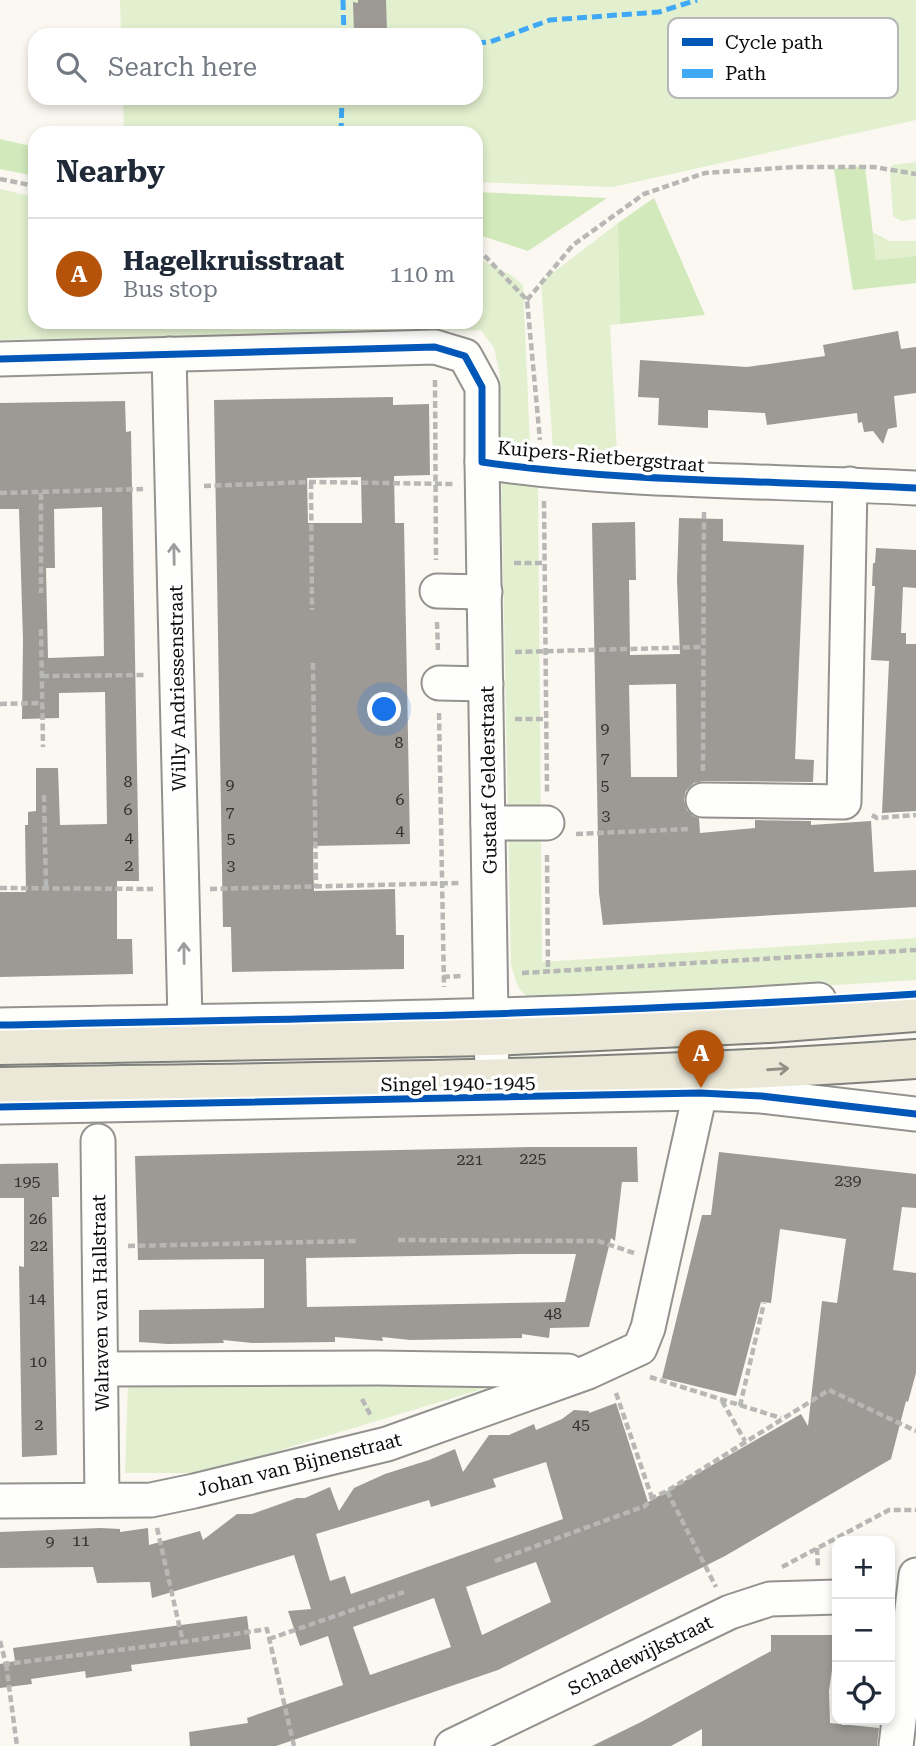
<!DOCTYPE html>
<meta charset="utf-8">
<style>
:root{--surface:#fff;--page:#f6f6f7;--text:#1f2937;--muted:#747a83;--line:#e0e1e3;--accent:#b45309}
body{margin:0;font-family:"Roboto Serif",serif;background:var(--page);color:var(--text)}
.controls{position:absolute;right:21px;bottom:21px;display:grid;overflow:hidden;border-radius:14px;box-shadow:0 4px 10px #0003}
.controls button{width:63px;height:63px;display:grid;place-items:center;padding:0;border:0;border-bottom:2px solid var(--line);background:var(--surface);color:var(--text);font:35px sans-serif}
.you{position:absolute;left:385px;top:710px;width:24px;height:24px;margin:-18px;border:5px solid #fff;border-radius:50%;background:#1a73e8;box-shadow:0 0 0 10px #1a73e833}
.badge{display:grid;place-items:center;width:46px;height:46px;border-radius:50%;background:var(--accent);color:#fff;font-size:23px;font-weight:700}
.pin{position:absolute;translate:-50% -58px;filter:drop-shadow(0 2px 4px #0008)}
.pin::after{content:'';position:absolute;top:37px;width:24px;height:21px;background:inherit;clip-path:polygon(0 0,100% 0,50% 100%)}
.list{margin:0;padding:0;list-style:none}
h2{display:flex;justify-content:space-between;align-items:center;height:91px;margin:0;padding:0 28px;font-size:30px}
h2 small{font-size:23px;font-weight:400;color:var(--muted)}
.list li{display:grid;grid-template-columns:46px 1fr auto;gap:21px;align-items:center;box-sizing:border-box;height:112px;padding:0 28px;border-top:2px solid var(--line)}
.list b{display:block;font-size:26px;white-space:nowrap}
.list p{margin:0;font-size:23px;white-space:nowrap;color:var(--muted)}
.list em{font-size:23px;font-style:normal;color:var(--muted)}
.icon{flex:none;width:38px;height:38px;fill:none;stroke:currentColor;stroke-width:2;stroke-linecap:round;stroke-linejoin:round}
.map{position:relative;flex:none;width:916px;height:1746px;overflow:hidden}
.search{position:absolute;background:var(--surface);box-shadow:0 4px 10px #0003;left:28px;top:28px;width:455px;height:77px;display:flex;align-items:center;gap:18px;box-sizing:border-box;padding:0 24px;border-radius:21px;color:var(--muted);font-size:26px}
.panel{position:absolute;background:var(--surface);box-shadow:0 4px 10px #0003;left:28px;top:126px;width:455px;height:203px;border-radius:21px}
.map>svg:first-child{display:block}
</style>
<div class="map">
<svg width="916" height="1746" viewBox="0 0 916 1746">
<rect width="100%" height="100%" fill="#faf8f0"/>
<!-- green -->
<g fill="#e2f0cf">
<polygon points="120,0 916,0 916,120 613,187 476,182 476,133 124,133 123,98 476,98 476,35 121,35"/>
<polygon points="916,162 916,219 901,221 893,216 890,172 892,165"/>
<polygon points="0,189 35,197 35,322 476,322 476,257 511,275 523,285 530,445 500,441 500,375 494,348 481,330 0,340"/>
<polygon points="618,223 620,324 610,325 617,453 553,448 541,282"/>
<polygon points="873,232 889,241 916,241 916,256 876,260"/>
<path d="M501,470L538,478L542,962L916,938V980L649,997L538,1000C517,994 517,984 511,965Z"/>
<polygon points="532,1374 231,1465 231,1473 125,1473 128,1383"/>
</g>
<!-- forest -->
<g fill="#d2e9bc">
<polygon points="0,139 35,147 35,176 0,169"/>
<polygon points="865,166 876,260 916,256 916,283 853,290 834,169"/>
<polygon points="476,192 607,198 528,251 476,234"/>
<polygon points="654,198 705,315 620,324 618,223"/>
</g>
<!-- building -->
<g fill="#9d9a96" fill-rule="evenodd">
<polygon points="358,0 386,0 387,32 354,33 353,2 358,3"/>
<polygon points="898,331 901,349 916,347 916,393 894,396 897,427 888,429 883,444 873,431 864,432 862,422 858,423 857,413 767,425 765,413 708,410 708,428 658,425 659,398 638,397 640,360 747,367 825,356 823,345"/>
<path d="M393,397V405L429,404L430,475L394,476L395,523H404L410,844L313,846L314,891L395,889L396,935H404V969L232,972L231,927H223L214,400ZM361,477L362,523H308L307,478Z"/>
<path d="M125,401L126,432L131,431L139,881H117V939H132L133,974L0,977V892H26L25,825H28V812L36,811V768H58L60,825L107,824L105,692L59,693V718L22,719L23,640L19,509H0V403ZM102,507L104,656L48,658L46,568H55L54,509Z"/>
<path d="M679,518L723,519V541L804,545L795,759L814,760L813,782L703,781L694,783L686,791L684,800L687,810L693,816L699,818L700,833L755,828V820L811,821V825L871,821L874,872L916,870V907L603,925L599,893L592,523L635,522L636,580H629L630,655L680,654L677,580ZM676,684L677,777H631L629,685Z"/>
<polygon points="876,548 916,550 916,588 903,587 901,633 906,633 906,644 916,644 916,811 882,813 889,661 871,660 875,586 872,586 873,563 875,563"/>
<path d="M530,1147H637L638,1182H622L615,1241L611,1238L589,1327L550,1328L549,1338L522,1334V1338L410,1340L382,1337L383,1341L335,1337V1342L252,1343L223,1340L224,1343L168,1344L139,1342V1310L264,1308V1259L138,1260L135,1156ZM520,1254H576L565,1302L307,1307L306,1258Z"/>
<path d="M719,1152L916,1174V1208L902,1207L893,1270L916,1273V1373L908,1402L906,1401L891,1459L725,1556L498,1670L276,1746H190L189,1732L248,1723L247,1718L343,1685L328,1636L300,1646L288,1611L311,1609L294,1555L152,1598L150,1582L97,1583L93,1567L0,1568V1532L101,1528L120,1529V1532L148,1528L149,1545L200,1531L203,1540L237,1514H252L297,1498H305L330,1487L339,1511L354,1488L385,1474L429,1460L455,1449L463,1472L489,1435H509L534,1424L536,1430L562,1419L574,1410L589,1411V1413L616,1403L648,1502L801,1414L808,1426L822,1301L837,1303L846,1239L780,1229L771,1303L761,1302L736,1396L662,1378L702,1215H711ZM546,1462L563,1519L351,1594L345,1576L330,1581L316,1534L429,1500L431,1507L496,1487L493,1479ZM536,1562L551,1602L482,1635L466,1587ZM434,1598L451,1647L370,1675L353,1627Z"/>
<polygon points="58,1163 59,1197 52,1197 57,1455 22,1457 19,1266 24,1267 24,1198 0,1198 0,1164"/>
<polygon points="247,1616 251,1649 131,1665 132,1671 86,1678 85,1671 31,1679 32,1684 0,1688 0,1664 15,1661 13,1648"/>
<polygon points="771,1635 837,1635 837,1670 832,1670 829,1691 830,1723 879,1728 877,1746 702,1746 702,1729 671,1746 592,1746 641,1722 771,1651"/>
</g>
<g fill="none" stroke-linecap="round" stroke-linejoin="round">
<defs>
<g id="minor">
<polyline points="169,354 185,1021"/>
<path d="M0,359L435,347L465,356L482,387V462C626,483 771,480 916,488"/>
<polyline points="482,462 492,1079"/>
<polyline points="437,591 485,592"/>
<polyline points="439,683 486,684"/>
<polyline points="703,800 844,802 850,484"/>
<polyline points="488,823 547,823"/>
<path d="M0,1025C273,1020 547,1018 819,1000"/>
<polyline points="0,1107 700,1093 761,1096 916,1114"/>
<polyline points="98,1141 102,1500"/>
<polyline points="101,1369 378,1368 568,1371"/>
<polyline points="0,1501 151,1500 194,1491 387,1444 588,1372 640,1348 648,1328 700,1093"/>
<polyline points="452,1746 730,1612 770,1599 837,1597"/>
<polyline points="896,1746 916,1575"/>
</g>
<g id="major">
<polyline points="0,1045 492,1036 769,1023 916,1012"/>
<path d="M0,1087C306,1082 611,1081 916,1059"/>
</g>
</defs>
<!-- minor casing -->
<use href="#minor" stroke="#93928f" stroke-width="37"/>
<!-- major casing -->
<use href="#major" stroke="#80807c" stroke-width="42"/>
<!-- path -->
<g stroke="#b7b7b5" stroke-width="4.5" stroke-dasharray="7 3.5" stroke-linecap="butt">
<polyline points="0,179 35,186"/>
<polyline points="476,250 480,251 527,300 540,440"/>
<polyline points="527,300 573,245 644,194 705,173 795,167 874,167 916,174"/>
<polyline points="435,380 436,560"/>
<polyline points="311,482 312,610"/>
<polyline points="204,486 311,482 454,484"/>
<polyline points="0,493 143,489"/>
<polyline points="41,493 41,593"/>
<polyline points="544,501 547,793"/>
<polyline points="514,563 544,563"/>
<polyline points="437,622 438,651"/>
<polyline points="41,629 43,747"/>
<polyline points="515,652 703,647"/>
<polyline points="313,663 316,888"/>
<polyline points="42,676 146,675"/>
<polyline points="0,704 42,703"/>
<polyline points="439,713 444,987"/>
<polyline points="515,719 546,719"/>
<polyline points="703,771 704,510"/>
<polyline points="44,795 46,887"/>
<polyline points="872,815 877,818 916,815"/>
<polyline points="576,834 690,829"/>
<polyline points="547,855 548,971"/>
<polyline points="0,888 153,889"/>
<polyline points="210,889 460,883"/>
<polyline points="522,973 916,950"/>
<polyline points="443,977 461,976"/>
<polyline points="398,1240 598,1241 634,1253"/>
<polyline points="128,1246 356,1241"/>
<polyline points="650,1377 781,1418"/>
<polyline points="616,1393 652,1498"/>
<polyline points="362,1399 371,1416"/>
<polyline points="722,1401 745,1441"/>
<polyline points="740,1406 764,1303"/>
<polyline points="667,1491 716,1587"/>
<polyline points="157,1528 183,1642 267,1629 294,1746"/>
<polyline points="817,1548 818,1568"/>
<polyline points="495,1561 645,1506 652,1498 667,1491 829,1390 916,1431"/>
<polyline points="782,1567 889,1510 916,1510"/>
<polyline points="269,1639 404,1592"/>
<polyline points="0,1641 6,1664 183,1642"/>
<polyline points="6,1664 17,1746"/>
</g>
<!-- minor -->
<use href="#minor" stroke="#fefefd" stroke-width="33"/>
<!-- major -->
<use href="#major" stroke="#ece8d7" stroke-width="38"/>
<!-- quiet -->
<g stroke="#3fa9f5" stroke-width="5" stroke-dasharray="10 5" stroke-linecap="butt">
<polyline points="343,0 344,35"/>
<polyline points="476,43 490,42 550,20 659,12 697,0"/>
<polyline points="341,133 342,98"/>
</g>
<defs>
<g id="cycleway">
<path d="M0,359L435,347L465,356L482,387V462C626,483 771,480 916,488"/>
<path d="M0,1025C306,1019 611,1014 916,994"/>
<polyline points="0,1107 700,1093 761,1096 916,1114"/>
</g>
</defs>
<!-- cycleway casing -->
<use href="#cycleway" stroke="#fff" stroke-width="11"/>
<!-- cycleway -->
<use href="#cycleway" stroke="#0057b8" stroke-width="7"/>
</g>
<!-- one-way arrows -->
<defs><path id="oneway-shaft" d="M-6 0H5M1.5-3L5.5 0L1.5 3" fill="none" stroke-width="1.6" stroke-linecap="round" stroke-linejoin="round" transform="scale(1.75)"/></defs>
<g stroke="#9d9d9d">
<use href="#oneway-shaft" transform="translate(174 554) rotate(-91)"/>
<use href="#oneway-shaft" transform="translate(184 953) rotate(-91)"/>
</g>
<use stroke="#929086" href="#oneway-shaft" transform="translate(778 1069) rotate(-4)"/>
<g text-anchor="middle" stroke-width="7" stroke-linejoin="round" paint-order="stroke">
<!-- number labels -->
<g font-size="16" fill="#30302e">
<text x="605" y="734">9</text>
<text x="399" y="748">8</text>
<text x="605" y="763">7</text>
<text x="128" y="787">8</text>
<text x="230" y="790">9</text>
<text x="605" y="791">5</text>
<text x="400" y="805">6</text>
<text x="128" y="815">6</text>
<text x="230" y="817">7</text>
<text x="606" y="821">3</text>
<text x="400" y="836">4</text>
<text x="129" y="843">4</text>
<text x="231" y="844">5</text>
<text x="129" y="871">2</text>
<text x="231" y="871">3</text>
<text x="533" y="1164">225</text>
<text x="470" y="1165">221</text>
<text x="848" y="1186">239</text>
<text x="27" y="1187">195</text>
<text x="38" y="1224">26</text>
<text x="39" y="1251">22</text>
<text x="37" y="1304">14</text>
<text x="553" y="1319">48</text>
<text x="38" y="1367">10</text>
<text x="39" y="1430">2</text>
<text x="581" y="1430">45</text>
<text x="81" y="1546">11</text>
<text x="50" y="1547">9</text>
</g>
<!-- street labels -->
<g font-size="19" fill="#0c0c0c" stroke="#fff">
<text transform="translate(601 456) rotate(5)" y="7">Kuipers-Rietbergstraat</text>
<text transform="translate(177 688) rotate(-91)" y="7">Willy Andriessenstraat</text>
<text transform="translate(488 780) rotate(-91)" y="7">Gustaaf Gelderstraat</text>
<text transform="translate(458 1083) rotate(-1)" y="7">Singel 1940-1945</text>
<text transform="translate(100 1303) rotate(-91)" y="7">Walraven van Hallstraat</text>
<text transform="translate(299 1464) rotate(-14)" y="7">Johan van Bijnenstraat</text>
<text transform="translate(640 1655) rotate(-26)" y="7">Schadewijkstraat</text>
</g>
</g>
<!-- legend -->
<rect x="668" y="18" width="230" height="80" rx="10" fill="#fff" stroke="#b6b6b6" stroke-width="2"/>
<rect x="682" y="38" width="31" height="8" fill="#0057b8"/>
<rect x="682" y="69" width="31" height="9" fill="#3fa9f5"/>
<g font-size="19" fill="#0c0c0c">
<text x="725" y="49">Cycle path</text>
<text x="725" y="80">Path</text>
</g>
</svg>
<div class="controls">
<button>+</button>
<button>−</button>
<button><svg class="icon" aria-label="locate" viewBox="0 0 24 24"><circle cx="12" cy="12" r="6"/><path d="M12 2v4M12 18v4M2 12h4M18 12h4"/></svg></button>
</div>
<div class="you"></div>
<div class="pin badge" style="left:701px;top:1088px">A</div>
<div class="search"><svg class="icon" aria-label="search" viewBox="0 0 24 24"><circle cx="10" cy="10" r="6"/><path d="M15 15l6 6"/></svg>Search here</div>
<section class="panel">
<h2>Nearby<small></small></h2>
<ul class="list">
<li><span class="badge">A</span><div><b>Hagelkruisstraat</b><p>Bus stop</p></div><em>110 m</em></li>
</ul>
</section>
</div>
